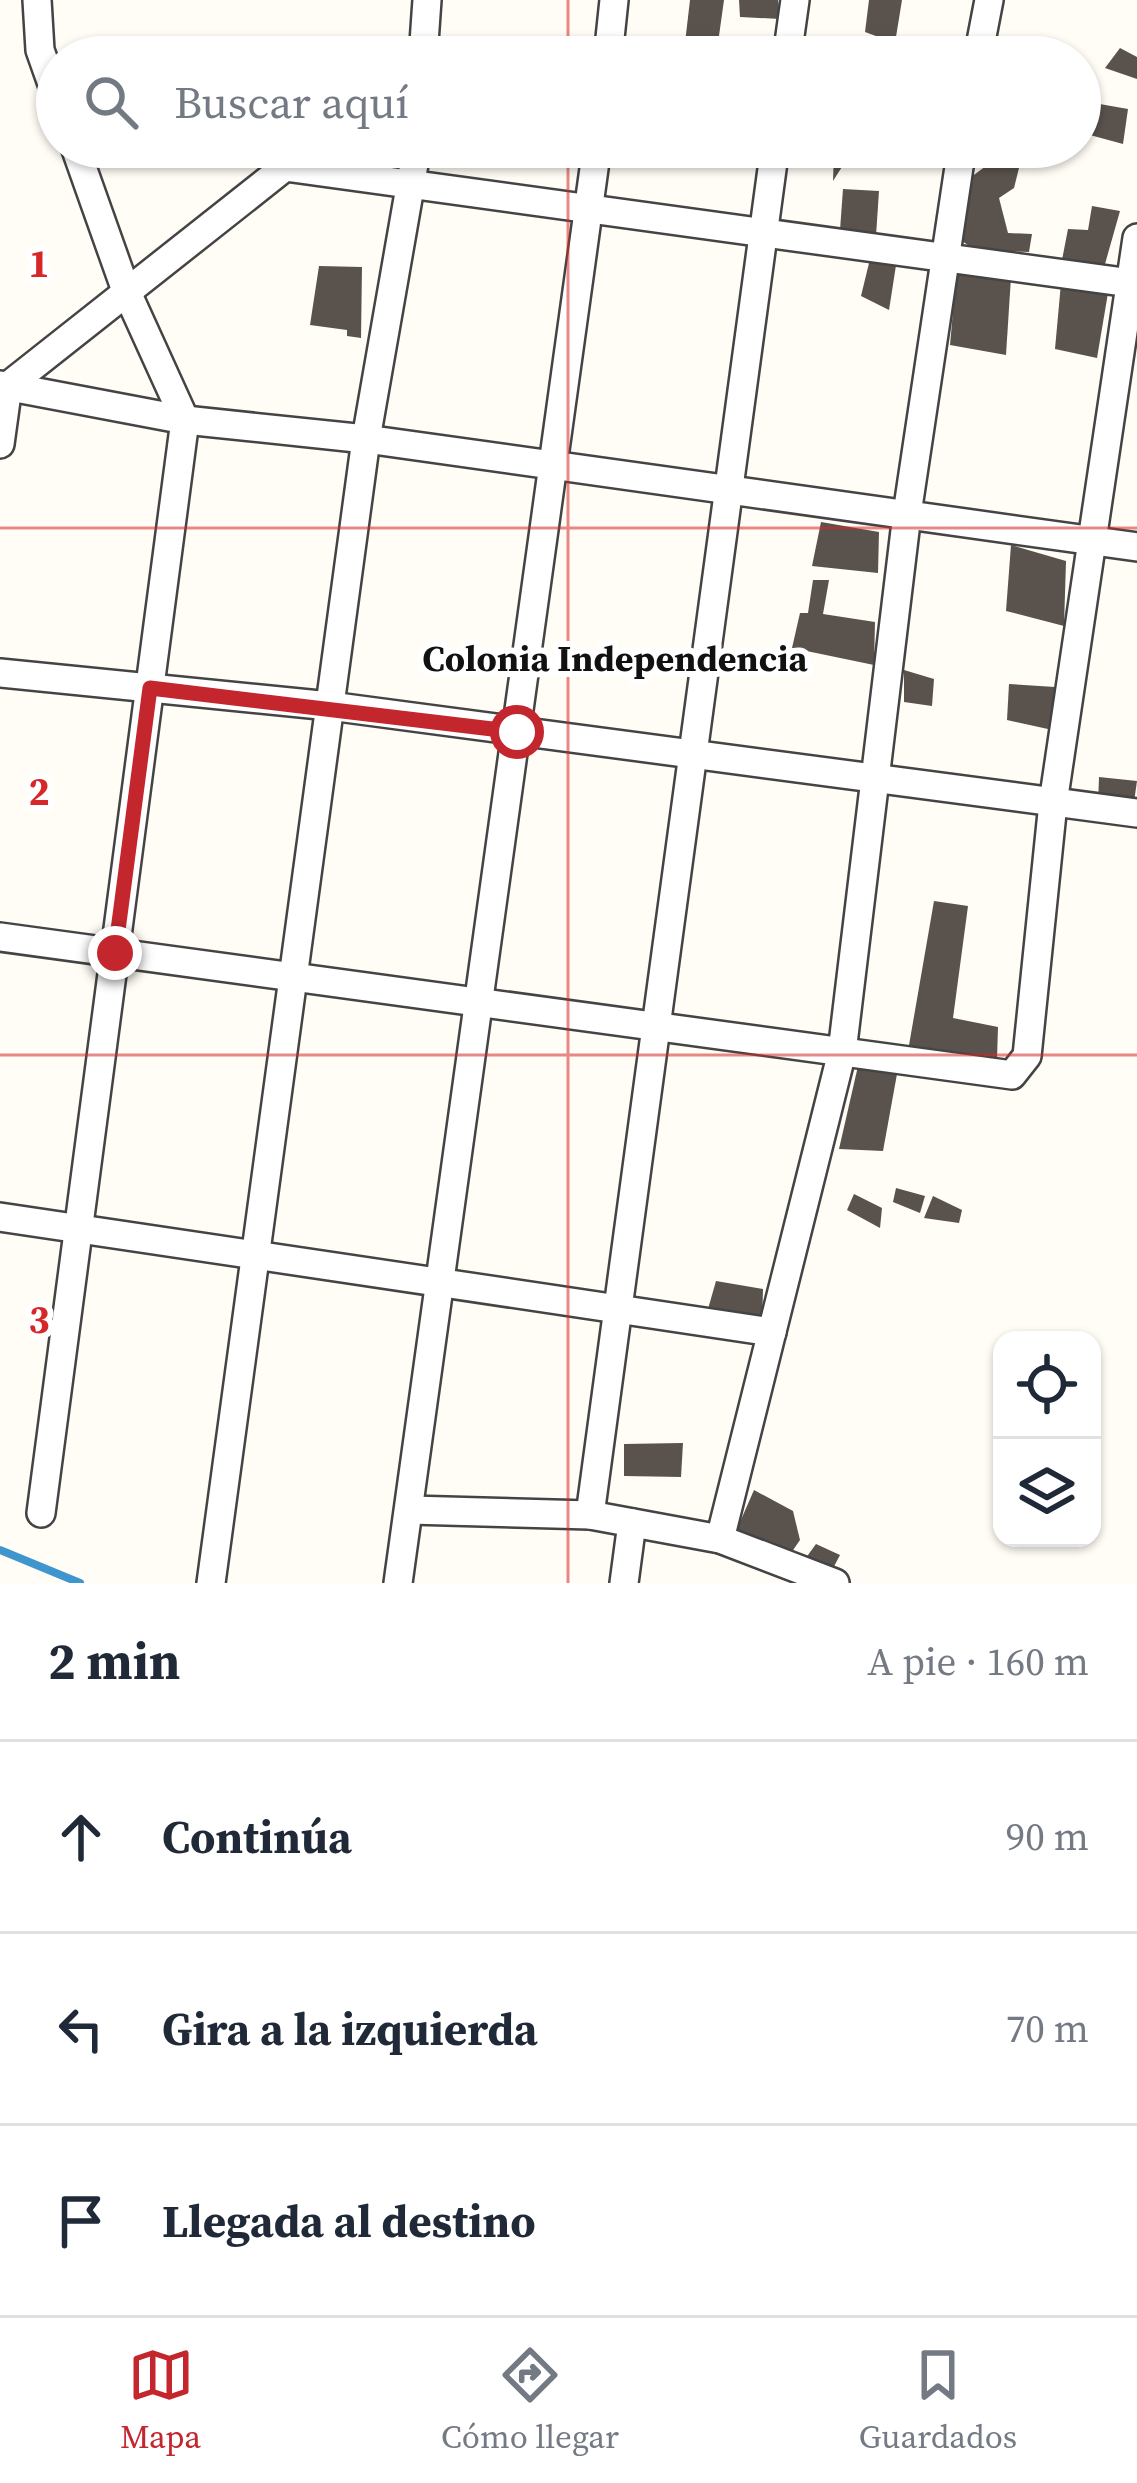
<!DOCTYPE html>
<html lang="es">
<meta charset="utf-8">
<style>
:root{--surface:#fff;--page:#f6f6f7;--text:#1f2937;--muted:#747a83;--line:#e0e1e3;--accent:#c4262e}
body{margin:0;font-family:"Source Serif 4",serif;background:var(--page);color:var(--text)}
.controls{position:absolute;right:36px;bottom:36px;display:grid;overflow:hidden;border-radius:24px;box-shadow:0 3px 9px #0004}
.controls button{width:108px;height:108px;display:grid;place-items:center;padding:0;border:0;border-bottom:3px solid var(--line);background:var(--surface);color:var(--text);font:60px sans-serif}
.stop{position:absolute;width:36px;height:36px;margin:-27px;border:9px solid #c4262e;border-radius:50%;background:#fff}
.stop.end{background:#c4262e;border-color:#fff;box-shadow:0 3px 12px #0008}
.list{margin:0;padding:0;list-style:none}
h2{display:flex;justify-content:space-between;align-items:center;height:156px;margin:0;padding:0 48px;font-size:51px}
h2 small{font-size:39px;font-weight:400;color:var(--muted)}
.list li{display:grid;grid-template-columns:78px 1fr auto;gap:36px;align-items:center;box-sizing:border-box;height:192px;padding:0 48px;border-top:3px solid var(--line)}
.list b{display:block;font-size:45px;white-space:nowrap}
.list em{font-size:39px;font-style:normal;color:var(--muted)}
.icon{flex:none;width:66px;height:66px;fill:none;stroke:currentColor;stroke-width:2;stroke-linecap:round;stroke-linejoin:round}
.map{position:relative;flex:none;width:1137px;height:1583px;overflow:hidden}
.search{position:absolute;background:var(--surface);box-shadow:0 3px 9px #0004;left:36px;right:36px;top:36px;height:132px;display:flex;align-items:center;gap:30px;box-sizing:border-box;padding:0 42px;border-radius:66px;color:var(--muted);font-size:45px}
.sheet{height:732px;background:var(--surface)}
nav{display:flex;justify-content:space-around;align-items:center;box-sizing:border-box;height:168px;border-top:3px solid var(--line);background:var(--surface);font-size:33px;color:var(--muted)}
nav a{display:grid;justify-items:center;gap:6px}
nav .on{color:var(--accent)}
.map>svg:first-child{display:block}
</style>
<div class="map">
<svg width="1137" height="1583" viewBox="0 0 1137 1583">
<rect width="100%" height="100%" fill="#fffdf5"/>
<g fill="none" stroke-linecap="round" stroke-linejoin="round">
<!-- stream -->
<polyline stroke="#3f96cf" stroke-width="8" points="0,1550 80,1583"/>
</g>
<!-- building -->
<g fill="#5a524d">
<polygon points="690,0 724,0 718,43 685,43"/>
<polygon points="739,0 778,0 780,19 740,17"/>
<polygon points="869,0 902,0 895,43 865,32"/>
<polygon points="1120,48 1137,57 1137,79 1105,68"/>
<polygon points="1094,103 1128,109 1123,144 1090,135"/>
<polygon points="825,147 843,147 847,159 833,181 834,151"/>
<polygon points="986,147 1031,147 1022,156 1014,188 999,198 1008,233 1032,234 1029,252 975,250 962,241 971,177 986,166"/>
<polygon points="843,189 879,191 876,236 840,230"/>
<polygon points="1092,206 1120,211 1105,264 1062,260 1068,229 1088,230"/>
<polygon points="870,259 897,259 889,310 861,296"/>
<polygon points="319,266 362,267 361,338 347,336 347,330 310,325"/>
<polygon points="957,267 1011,277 1006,355 950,345"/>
<polygon points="1061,283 1109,287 1097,358 1055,349"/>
<polygon points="821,522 879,532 878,573 812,566"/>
<polygon points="1011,545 1066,561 1064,626 1006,611"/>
<polygon points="813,580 829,580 823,614 875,622 874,665 792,648 800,613 808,613"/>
<polygon points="904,670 934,679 932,706 904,702"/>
<polygon points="1009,684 1055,687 1057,731 1007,720"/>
<polygon points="1099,777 1137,781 1133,809 1098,806"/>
<polygon points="934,901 968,906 953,1018 998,1027 997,1059 908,1051"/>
<polygon points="858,1066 897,1074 883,1151 839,1149"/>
<polygon points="896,1188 925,1196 920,1213 893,1202"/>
<polygon points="854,1194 882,1208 880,1228 847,1210"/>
<polygon points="933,1196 962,1210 959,1223 924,1218"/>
<polygon points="716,1281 763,1289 762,1324 706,1316"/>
<polygon points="683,1443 681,1477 624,1476 624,1444"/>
<polygon points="754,1490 793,1511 800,1540 787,1559 733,1538"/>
<polygon points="816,1544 840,1555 829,1576 800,1566"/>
</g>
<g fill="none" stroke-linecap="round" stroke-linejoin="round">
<defs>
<g id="minor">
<polyline points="37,0 40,50 57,98"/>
<polyline points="423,57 427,0"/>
<polyline points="608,57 614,0"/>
<polyline points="787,57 795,0"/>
<polyline points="978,57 989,0"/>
<polyline points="0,385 185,420 366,439 1137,547"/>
<polyline points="0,444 8,386 285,167 1137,284"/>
<polyline points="0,673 330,706 1137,813"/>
<polyline points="0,937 1012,1075 1027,1056 1053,803 1137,238"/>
<polyline points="0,1217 772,1332"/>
<polyline points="410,1510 590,1515 720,1539 835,1583"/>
<polyline points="41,1513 185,420 125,288 75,147"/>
<polyline points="590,1515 775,147"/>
<polyline points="720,1539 842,1052 907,514 962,147"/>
<polyline points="211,1583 366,439 417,147"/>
<polyline points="398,1583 597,147"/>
<polyline points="624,1583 632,1523"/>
</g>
</defs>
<!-- minor casing -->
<use href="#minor" stroke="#444" stroke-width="32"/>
<!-- minor -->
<use href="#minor" stroke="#fff" stroke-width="27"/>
</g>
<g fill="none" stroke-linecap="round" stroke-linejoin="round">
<!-- route -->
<polyline stroke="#c4262e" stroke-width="15" points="115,953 150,688 517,732"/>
</g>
<!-- grid -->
<path fill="none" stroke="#d62828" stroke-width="3" stroke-opacity="0.55" d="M568,0V57M568,147V1583M0,528H1137M0,1055H1137"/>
<g text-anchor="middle" stroke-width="12" stroke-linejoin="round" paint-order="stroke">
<!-- neighbourhood labels -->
<g font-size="36" font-weight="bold" fill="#111" stroke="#fff">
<text x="615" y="671">Colonia Independencia</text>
</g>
</g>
<g font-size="39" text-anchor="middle" font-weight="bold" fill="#d62828" stroke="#fff" stroke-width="12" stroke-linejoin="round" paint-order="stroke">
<text x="39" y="277">1</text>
<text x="39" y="805">2</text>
<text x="39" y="1333">3</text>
</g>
</svg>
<div class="controls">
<button><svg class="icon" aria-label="locate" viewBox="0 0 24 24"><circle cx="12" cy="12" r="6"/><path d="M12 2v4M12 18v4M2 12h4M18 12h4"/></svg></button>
<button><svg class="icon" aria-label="layers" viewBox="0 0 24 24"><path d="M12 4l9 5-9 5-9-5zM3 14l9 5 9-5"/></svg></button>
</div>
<div class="stop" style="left:517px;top:732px"></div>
<div class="stop end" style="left:115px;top:953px"></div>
<div class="search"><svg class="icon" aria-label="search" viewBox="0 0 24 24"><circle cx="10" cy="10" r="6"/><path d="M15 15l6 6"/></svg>Buscar aquí</div>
</div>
<section class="sheet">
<h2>2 min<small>A pie · 160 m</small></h2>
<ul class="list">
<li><svg class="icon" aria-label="ahead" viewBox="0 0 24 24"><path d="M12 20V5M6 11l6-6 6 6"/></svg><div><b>Continúa</b></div><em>90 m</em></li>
<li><svg class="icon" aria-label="left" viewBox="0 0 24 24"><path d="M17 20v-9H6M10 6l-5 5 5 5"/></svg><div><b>Gira a la izquierda</b></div><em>70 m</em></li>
<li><svg class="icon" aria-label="arrive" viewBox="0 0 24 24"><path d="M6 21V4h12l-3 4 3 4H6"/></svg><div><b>Llegada al destino</b></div></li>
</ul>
</section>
<nav>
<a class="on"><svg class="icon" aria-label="map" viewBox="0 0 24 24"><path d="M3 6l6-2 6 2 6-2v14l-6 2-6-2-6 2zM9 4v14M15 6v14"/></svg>Mapa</a>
<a><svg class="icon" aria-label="directions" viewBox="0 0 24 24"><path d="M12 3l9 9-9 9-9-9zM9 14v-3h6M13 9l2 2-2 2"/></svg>Cómo llegar</a>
<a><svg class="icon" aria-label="saved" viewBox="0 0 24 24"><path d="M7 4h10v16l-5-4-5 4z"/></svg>Guardados</a>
</nav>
